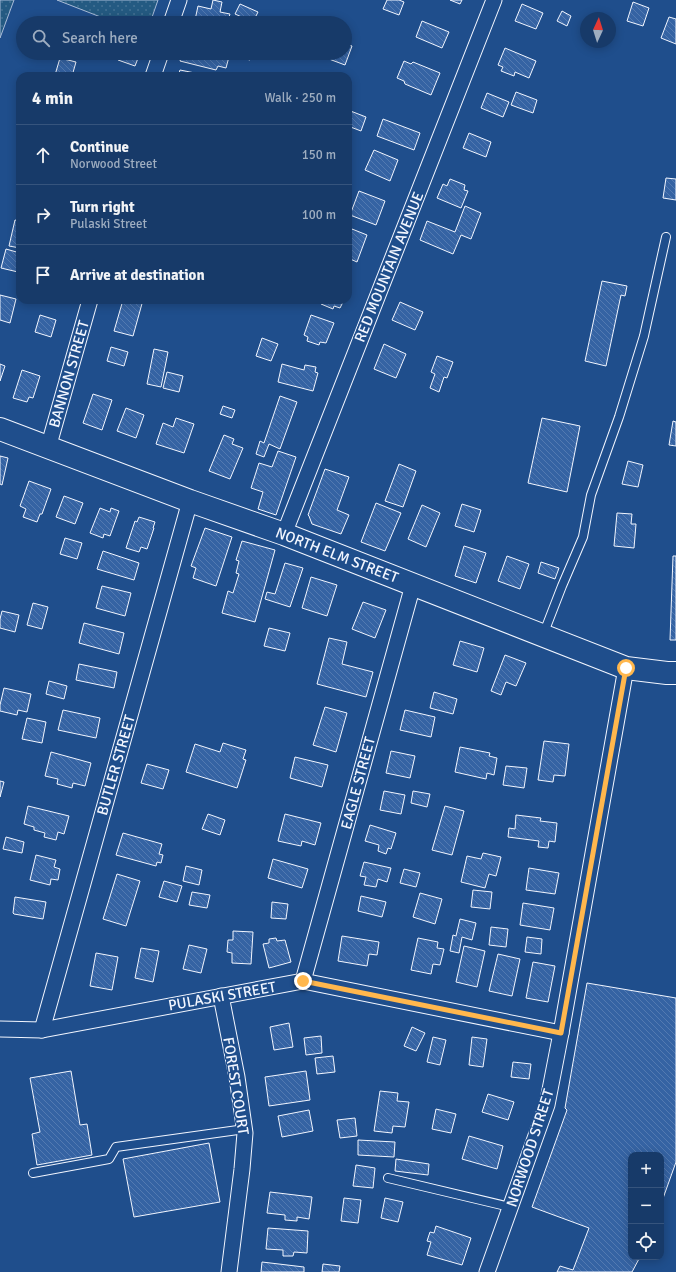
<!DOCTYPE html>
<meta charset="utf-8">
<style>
:root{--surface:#173a69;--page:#244571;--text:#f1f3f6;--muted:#9eadc0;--line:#36547d}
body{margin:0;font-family:Signika,sans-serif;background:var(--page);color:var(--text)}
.controls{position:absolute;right:12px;bottom:12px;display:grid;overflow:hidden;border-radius:8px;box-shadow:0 2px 10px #0003}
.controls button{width:36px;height:36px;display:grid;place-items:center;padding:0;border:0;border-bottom:1px solid var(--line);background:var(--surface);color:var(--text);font:20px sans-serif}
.compass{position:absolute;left:580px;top:12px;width:36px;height:36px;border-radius:50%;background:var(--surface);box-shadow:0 2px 10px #0003;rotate:4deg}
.stop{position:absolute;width:12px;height:12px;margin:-9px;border:3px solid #ffb74d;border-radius:50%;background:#fff}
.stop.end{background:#ffb74d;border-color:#fff;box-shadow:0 1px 4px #0008}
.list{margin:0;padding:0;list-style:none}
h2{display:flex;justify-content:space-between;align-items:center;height:52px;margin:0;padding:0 16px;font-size:17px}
h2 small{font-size:13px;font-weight:400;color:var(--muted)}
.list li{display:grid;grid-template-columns:26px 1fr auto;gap:12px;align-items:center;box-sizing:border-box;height:60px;padding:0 16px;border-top:1px solid var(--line)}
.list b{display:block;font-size:15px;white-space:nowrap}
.list p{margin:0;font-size:13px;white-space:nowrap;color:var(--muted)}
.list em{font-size:13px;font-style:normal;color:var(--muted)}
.icon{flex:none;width:22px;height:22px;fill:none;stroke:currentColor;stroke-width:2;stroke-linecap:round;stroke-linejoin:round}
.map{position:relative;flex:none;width:676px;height:1272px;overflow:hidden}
.search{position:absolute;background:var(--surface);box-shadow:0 2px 10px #0003;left:16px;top:16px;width:336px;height:44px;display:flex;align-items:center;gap:10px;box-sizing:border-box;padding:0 14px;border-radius:22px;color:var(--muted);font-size:15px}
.panel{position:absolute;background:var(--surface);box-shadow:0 2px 10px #0003;left:16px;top:72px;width:336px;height:232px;border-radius:12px}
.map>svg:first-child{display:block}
</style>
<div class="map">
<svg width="676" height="1272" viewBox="0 0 676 1272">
<defs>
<pattern id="park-dots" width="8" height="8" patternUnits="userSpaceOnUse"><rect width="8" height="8" fill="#245a82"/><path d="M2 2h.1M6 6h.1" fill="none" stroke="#447295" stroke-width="1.8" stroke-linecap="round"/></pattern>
<pattern id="building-back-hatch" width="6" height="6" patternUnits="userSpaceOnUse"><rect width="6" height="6" fill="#3563a3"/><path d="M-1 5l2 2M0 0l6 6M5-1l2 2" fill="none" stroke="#537ab1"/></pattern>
</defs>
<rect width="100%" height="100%" fill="#1f4e8c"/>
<!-- park -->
<g fill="url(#park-dots)" stroke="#a8bbd7">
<polygon points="0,0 14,0 0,38"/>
<polygon points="57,0 158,0 150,23 116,23"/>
</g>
<!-- building -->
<g fill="url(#building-back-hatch)" stroke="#f2f6ff">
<polygon points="213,0 222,2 220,12 230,14 227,23 206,23 195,20 198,6 211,9"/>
<polygon points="387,0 399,0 404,2 399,15 383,9"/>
<polygon points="450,0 462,0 460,4"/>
<polygon points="633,2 649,8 643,26 627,21"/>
<polygon points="240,4 258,12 253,22 235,14"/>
<polygon points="522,4 543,13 536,29 515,21"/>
<polygon points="562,11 571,16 567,26 557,21"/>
<polygon points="669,17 676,19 676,44 661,38"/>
<polygon points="422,21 449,32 442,48 416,37"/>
<polygon points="345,44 352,46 345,65 329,59 332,53 345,53"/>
<polygon points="505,48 536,61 529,78 515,72 514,76 501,71 503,67 498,65"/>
<polygon points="114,53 140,53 135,66 118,60 119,57 113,55"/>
<polygon points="186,53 230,53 226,68 218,66 216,70 180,61 182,54 185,55"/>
<polygon points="236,53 252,53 250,60 235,56"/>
<polygon points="60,58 76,62 72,76 55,75"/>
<polygon points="404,61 411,64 413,62 440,73 431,95 405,84 404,81 397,78"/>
<polygon points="180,70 205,75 205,76 178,76"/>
<polygon points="516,92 537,100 533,113 511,105"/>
<polygon points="487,93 509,102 503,117 481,108"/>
<polygon points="348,110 366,117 361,131 348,126"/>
<polygon points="383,119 420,133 414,150 377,136"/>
<polygon points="469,133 491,142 486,157 463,148"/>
<polygon points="374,150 398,160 390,181 365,170"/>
<polygon points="666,178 676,179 676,200 663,198"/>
<polygon points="450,179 465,185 464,190 468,191 461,208 437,198 443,184 447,186"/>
<polygon points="359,191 385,201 376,225 350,215"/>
<polygon points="465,206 481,213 471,239 461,235 453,254 420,240 427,221 455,232"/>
<polygon points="15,220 20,221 20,248 9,246"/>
<polygon points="352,229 367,235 357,262 348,258 348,238"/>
<polygon points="6,249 20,253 20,266 18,272 1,268"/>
<polygon points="602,281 627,286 625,296 621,295 606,366 585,361"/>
<polygon points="0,295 16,299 10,323 0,320"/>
<polygon points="123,300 143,300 133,336 114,331"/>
<polygon points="320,300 344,300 340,308 334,306 333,309 321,304 322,301"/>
<polygon points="400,302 423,312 415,330 392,320"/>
<polygon points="40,315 56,320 51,337 35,332"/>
<polygon points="311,315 334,323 326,343 320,342 319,345 307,341 308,337 304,335"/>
<polygon points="262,338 278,344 271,361 256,356"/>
<polygon points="384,344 406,354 396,378 374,369"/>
<polygon points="111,347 128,352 124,366 107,361"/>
<polygon points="154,349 168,352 161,387 147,384"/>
<polygon points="437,356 453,362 447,378 444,377 439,392 430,388 435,374 431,372"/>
<polygon points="0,364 5,366 0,381"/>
<polygon points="282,364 304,370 305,365 316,367 315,372 318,373 313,391 278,382"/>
<polygon points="22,370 40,376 33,398 29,397 27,402 13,398"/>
<polygon points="167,372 183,376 179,392 163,388"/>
<polygon points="93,394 112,400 102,430 83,423"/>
<polygon points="280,396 297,402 280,449 269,444 264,457 256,454 260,441 264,443"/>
<polygon points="223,406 235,410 232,418 220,414"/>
<polygon points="126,408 144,415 136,438 117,431"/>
<polygon points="176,418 194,424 184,453 156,444 163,423 173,427"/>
<polygon points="542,418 580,426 567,492 528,483"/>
<polygon points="673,421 676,422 676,446 669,445"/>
<polygon points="224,435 234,439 232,444 243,448 230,479 209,471"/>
<polygon points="278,451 296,457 276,515 258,509 263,492 251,488 259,463 272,467"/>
<polygon points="0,456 8,458 2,485 0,484"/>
<polygon points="628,461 643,465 638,487 622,484"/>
<polygon points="399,464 416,471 403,507 385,501"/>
<polygon points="325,469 349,477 337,510 349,515 341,534 312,524 309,516 308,515"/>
<polygon points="29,481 51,489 42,514 40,514 37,522 23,517 26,509 20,506"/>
<polygon points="64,496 83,503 75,524 56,517"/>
<polygon points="376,503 401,513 385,551 361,542"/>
<polygon points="462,504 481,510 474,532 455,526"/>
<polygon points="422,505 440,513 426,547 408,539"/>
<polygon points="100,508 110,512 111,508 119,511 110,536 104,534 103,538 90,533"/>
<polygon points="617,513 632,514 631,524 636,524 634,548 614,546"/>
<polygon points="139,517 155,522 153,528 154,528 147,549 141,547 139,552 126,548 135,521 137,522"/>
<polygon points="205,528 232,537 216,586 193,578 196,568 191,566"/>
<polygon points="65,538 82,543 77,559 60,554"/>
<polygon points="242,541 275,550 255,622 222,613 228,591 233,593 239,574 236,573 239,561 236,560"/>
<polygon points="464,546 486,553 476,583 455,576"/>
<polygon points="103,551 139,563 134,580 97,569"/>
<polygon points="507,556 529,564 520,589 498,581"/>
<polygon points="673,556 676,556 676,640 670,640"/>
<polygon points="541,562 559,568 555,579 538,573"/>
<polygon points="285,563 303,568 290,607 265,599 267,592 275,594"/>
<polygon points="311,577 337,585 327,616 302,608"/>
<polygon points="102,586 131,593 125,616 96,608"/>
<polygon points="363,602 386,610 375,638 352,629"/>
<polygon points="33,603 48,607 42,629 27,625"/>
<polygon points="2,611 19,615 15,632 0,628 0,619"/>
<polygon points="84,623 124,633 119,654 79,643"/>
<polygon points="269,628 290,633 285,651 264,646"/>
<polygon points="329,638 347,642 342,664 373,672 366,697 317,684"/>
<polygon points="460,641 484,648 477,672 453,665"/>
<polygon points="505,655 526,663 516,686 506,682 501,695 491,691"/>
<polygon points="79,664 117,672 114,688 76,680"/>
<polygon points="49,681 67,686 64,699 46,694"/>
<polygon points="4,688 31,694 27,712 18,710 17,715 0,711 0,705"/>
<polygon points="434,692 457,699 453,714 430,708"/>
<polygon points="325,707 347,713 336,752 313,745"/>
<polygon points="63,710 100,718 96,738 58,730"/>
<polygon points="405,710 435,717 431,737 400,730"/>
<polygon points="27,718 46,722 42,743 22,739"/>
<polygon points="544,741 569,744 565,776 554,775 553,782 538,780"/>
<polygon points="223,743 246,750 243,759 246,760 237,788 186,772 195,744 220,752"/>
<polygon points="460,747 490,753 489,756 497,758 494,775 487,773 486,779 455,772"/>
<polygon points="391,751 415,756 410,778 386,773"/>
<polygon points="51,752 91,763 85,786 73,783 72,788 57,784 58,779 45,776"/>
<polygon points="295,757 328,765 322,787 290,778"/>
<polygon points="147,764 169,770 163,789 141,783"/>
<polygon points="506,766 527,768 524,788 503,785"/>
<polygon points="0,781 4,782 0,797"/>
<polygon points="384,791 405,795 401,814 380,810"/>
<polygon points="413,791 430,794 427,807 411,803"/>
<polygon points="28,806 69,816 64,834 58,832 56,840 44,837 45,833 34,830 34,827 24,824"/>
<polygon points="445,806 464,811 452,855 432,850"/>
<polygon points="208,814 225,820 220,835 202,829"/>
<polygon points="285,814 321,823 315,845 302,841 301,846 278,841"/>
<polygon points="516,815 541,818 540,821 557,823 555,842 549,841 548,848 538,847 539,841 508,837 509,828 515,829"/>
<polygon points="370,825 396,833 391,849 388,848 386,854 378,851 379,845 365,841"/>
<polygon points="123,833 162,844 159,854 163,855 161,863 157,862 156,866 116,855"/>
<polygon points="6,837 24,842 22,853 3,849"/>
<polygon points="483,853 501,857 496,876 489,874 485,888 461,882 467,856 481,859"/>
<polygon points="36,855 56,860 54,867 60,869 58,880 51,879 50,885 30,880"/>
<polygon points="273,859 308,869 302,888 268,878"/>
<polygon points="364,862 391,868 387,882 378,879 376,887 364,885 366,877 360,876"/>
<polygon points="186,866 202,870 199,885 183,881"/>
<polygon points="529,868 559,873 555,894 526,890"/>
<polygon points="404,869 420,873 416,887 400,883"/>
<polygon points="117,874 140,881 126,926 103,919"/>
<polygon points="164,881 182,886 177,902 159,897"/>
<polygon points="473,890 492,892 490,909 471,907"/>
<polygon points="192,892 210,895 207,908 189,905"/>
<polygon points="420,893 442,899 435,924 413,917"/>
<polygon points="361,896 386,902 382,917 358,911"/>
<polygon points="15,897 46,902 43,919 14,914 13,913"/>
<polygon points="272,902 288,904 286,919 271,918"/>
<polygon points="523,903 554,908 550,930 520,925"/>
<polygon points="460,919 476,923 472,940 462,937 459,953 450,951 453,935 456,936"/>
<polygon points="491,927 508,929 506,947 489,945"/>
<polygon points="233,931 253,932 251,964 232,963 232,953 227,952 228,940 233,940"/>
<polygon points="342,936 379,942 377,955 369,954 367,966 338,961"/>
<polygon points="527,937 542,939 541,954 525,952"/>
<polygon points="276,938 277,941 285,940 291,962 269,968 263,944 269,943 269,939"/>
<polygon points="418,938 438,942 437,948 444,949 440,965 433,964 431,974 411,970"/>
<polygon points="189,945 207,949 201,973 183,969"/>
<polygon points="464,946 485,951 477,987 456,982"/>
<polygon points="141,948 159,951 153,982 135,978"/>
<polygon points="96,953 118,957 112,990 90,986"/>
<polygon points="498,954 520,959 512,996 489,991"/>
<polygon points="533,962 555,966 548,1002 526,998"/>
<polygon points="587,983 676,998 676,1162 661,1204 661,1155 631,1155 631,1257 640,1257 632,1272 557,1272 560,1266 573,1270 589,1228 532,1207 567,1110 565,1108"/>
<polygon points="289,1023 293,1047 274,1050 270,1027"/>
<polygon points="412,1027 425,1033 416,1051 404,1046"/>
<polygon points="321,1036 322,1053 306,1055 304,1038"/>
<polygon points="433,1037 446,1040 440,1065 427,1062"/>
<polygon points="472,1037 487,1039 483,1067 469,1065"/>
<polygon points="333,1056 335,1072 317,1074 315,1058"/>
<polygon points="513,1062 531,1064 529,1079 511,1077"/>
<polygon points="71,1071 80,1125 87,1124 92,1155 37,1165 32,1134 40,1132 30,1078"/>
<polygon points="306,1071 310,1100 269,1106 265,1077"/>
<polygon points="380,1091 398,1093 397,1101 409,1102 405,1127 393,1126 392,1133 374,1131"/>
<polygon points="488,1094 514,1102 508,1120 482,1112"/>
<polygon points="436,1109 456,1114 451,1133 432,1129"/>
<polygon points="309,1110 313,1131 282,1137 278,1116"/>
<polygon points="355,1118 357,1136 340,1138 337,1120"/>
<polygon points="469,1136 503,1146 497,1169 462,1159"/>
<polygon points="358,1140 395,1142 394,1157 358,1155"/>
<polygon points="209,1143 220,1202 134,1217 123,1159"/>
<polygon points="396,1159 429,1164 428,1175 395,1171"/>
<polygon points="356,1165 375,1168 373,1188 353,1186"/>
<polygon points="270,1192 312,1197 309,1219 297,1217 297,1221 285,1220 285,1215 267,1213"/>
<polygon points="344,1198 361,1200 358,1223 341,1221"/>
<polygon points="385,1198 403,1202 398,1222 381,1218"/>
<polygon points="436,1226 471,1238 462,1265 427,1255 431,1242 427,1241 430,1232 434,1233"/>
<polygon points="268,1228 308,1231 307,1253 294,1252 293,1256 283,1256 283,1250 266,1249"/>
<polygon points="262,1262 304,1267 304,1272 261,1272"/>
<polygon points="323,1264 340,1266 339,1272 322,1272"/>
</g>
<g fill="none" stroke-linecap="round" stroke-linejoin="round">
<defs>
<g id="lane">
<polyline points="543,635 562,586 583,537 591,495 619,417 644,336 666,237"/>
<polyline points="33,1173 109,1159 116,1147 245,1129"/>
<polyline points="388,1178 510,1207"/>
</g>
<g id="street">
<polyline points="171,23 179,0"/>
<polyline points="153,76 161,53"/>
<polyline points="48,448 90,300"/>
<polyline points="284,534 494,0"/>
<polyline points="303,981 413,585"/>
<polyline points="221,996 237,1077 245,1133 242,1169 229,1272"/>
<polyline points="0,1029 42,1030 303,981 561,1033"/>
<polyline points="42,1030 190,501"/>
<polyline points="487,1272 547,1105 561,1033 626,668"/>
</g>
<polyline id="primary" points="0,429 190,501 284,534 626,668 667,673 676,673"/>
</defs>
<!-- lane casing -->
<use href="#lane" stroke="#f2f6ff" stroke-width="10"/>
<!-- street casing -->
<use href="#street" stroke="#f2f6ff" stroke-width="17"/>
<!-- primary casing -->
<use href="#primary" stroke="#f2f6ff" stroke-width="24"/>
<!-- lane -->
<use href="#lane" stroke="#1f4e8c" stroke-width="8"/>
<!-- street -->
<use href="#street" stroke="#1f4e8c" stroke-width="15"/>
<!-- primary -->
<use href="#primary" stroke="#1f4e8c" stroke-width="22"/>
</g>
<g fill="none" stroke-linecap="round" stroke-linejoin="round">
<!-- route -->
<polyline stroke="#ffb74d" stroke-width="5" points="303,981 561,1033 626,668"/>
</g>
<g text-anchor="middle" stroke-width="3" stroke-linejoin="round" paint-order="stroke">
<!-- street labels -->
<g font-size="15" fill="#f2f6ff" stroke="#1f4e8c">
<text transform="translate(389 267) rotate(-68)" y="5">RED MOUNTAIN AVENUE</text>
<text transform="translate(69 374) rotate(-74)" y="5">BANNON STREET</text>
<text transform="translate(337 555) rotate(21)" y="5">NORTH ELM STREET</text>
<text transform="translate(116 765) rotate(-74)" y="5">BUTLER STREET</text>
<text transform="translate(358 783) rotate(-75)" y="5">EAGLE STREET</text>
<text transform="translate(222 996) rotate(-10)" y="5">PULASKI STREET</text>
<text transform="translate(236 1086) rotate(81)" y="5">FOREST COURT</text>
<text transform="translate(530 1148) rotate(-72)" y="5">NORWOOD STREET</text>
</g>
</g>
</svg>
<div class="controls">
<button>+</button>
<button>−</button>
<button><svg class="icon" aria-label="locate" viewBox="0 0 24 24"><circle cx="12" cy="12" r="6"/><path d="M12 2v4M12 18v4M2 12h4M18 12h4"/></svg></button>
</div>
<svg class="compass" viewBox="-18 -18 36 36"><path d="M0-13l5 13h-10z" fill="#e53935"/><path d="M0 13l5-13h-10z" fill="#9eadc0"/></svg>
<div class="stop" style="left:626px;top:668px"></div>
<div class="stop end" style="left:303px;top:981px"></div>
<div class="search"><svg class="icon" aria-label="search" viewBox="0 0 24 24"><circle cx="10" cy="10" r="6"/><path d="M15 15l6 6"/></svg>Search here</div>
<section class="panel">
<h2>4 min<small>Walk · 250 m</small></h2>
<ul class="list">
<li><svg class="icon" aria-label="ahead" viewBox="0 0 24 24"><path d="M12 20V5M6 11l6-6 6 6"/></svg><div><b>Continue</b><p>Norwood Street</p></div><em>150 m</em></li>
<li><svg class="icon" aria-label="right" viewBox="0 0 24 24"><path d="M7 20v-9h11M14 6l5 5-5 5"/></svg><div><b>Turn right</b><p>Pulaski Street</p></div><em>100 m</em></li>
<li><svg class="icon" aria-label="arrive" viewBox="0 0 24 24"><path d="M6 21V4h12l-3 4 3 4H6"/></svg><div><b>Arrive at destination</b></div></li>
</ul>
</section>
</div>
